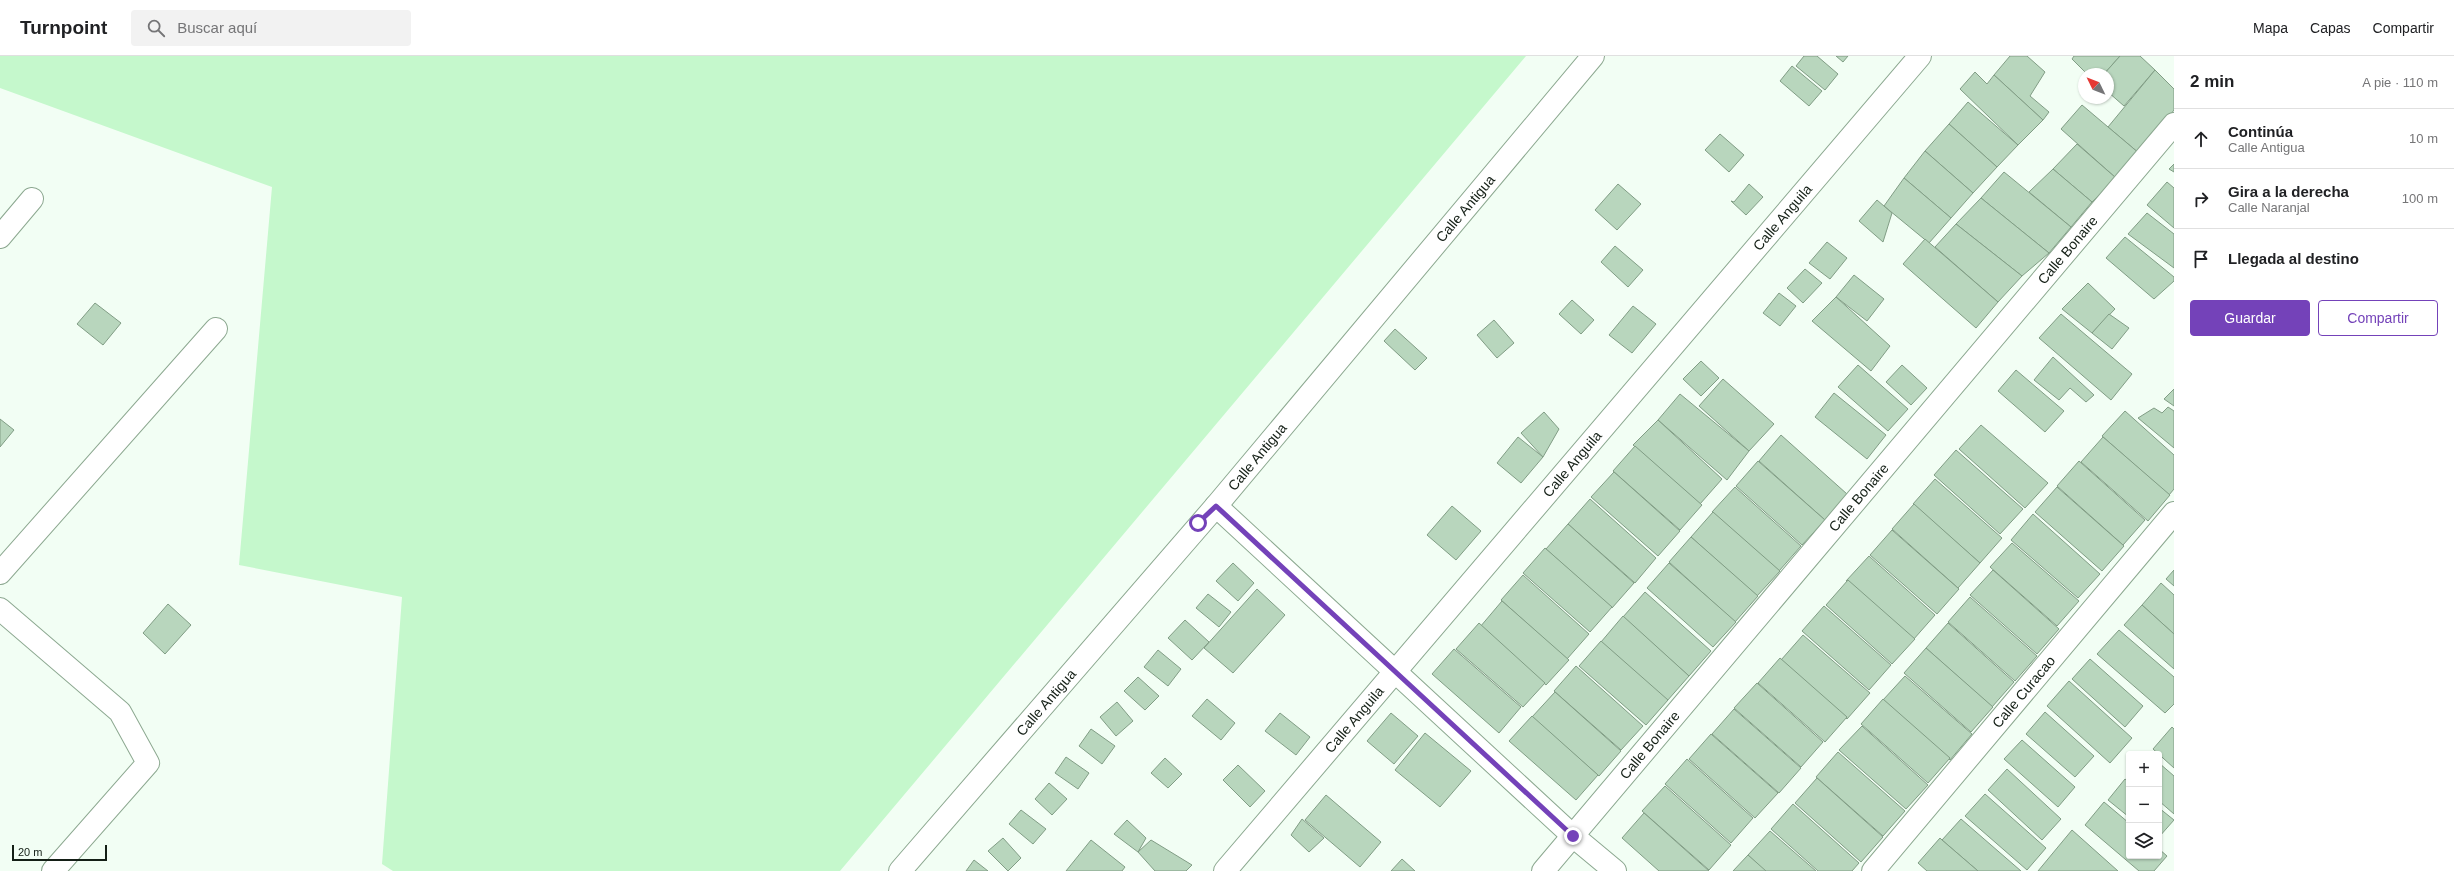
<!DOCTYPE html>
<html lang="es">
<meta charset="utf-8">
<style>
:root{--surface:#fff;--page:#f2f2f2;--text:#202124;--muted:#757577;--line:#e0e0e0;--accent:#7442b9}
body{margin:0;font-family:Arial,sans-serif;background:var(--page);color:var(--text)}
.controls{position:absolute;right:12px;bottom:12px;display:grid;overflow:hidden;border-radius:4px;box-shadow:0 1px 3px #0004}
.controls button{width:36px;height:36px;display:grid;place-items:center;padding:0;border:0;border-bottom:1px solid var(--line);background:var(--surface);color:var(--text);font:20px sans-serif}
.compass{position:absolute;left:2078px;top:12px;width:36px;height:36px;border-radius:50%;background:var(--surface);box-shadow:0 1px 3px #0004;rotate:313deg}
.scale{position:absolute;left:12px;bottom:10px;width:95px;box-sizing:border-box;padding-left:4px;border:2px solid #141f16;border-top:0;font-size:11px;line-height:14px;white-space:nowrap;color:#141f16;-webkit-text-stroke:3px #f2fef4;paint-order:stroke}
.stop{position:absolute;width:12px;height:12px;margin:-9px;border:3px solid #7442b9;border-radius:50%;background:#fff}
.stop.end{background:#7442b9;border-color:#fff;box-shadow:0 1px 4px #0008}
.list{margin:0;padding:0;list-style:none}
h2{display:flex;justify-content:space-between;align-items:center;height:52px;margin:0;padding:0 16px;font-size:17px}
h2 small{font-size:13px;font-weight:400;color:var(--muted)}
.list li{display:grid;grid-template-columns:26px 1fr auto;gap:12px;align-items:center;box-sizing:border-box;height:60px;padding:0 16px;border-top:1px solid var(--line)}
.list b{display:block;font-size:15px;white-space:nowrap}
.list p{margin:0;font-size:13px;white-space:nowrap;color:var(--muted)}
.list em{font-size:13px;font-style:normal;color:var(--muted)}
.actions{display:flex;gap:8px;padding:12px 16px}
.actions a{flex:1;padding:9px 0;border:1px solid var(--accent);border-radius:4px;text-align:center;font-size:14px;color:var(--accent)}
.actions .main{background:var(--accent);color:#fff}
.icon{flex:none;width:22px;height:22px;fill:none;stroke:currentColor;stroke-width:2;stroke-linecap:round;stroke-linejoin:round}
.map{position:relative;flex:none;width:2174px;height:815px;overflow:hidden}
header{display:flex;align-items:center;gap:24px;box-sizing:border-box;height:56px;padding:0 20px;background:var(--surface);border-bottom:1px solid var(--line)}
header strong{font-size:19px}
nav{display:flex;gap:22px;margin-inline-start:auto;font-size:14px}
.search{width:280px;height:36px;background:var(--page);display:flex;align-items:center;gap:10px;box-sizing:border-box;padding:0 14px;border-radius:4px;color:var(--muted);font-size:15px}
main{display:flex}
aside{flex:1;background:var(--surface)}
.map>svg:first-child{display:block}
</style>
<header>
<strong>Turnpoint</strong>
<div class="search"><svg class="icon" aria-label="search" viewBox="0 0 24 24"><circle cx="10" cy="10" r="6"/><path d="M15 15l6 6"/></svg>Buscar aquí</div>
<nav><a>Mapa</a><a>Capas</a><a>Compartir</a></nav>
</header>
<main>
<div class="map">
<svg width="2174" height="815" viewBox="0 0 2174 815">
<rect width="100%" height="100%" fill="#f2fef4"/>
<!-- green -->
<polygon fill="#c5f8cc" points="0,0 1526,0 840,815 393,815 382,808 402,541 239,509 272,131 0,32"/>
<!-- building -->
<g fill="#b8d6bd" stroke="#819d85">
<polygon points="1804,0 1817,0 1838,18 1825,34 1796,10"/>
<polygon points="1836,0 1848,0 1843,6"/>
<polygon points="2010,0 2027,0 2045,16 2030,40 2049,56 2043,64 1994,19"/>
<polygon points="2074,0 2120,0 2104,18 2087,18 2072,3"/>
<polygon points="2120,0 2140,0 2155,14 2124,50 2108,36 2108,18 2104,18"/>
<polygon points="1792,10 1822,35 1809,50 1780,25"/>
<polygon points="2155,14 2174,33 2174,54 2140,98 2108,71"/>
<polygon points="1975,16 1987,28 1994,19 2043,64 2018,89 1960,33"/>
<polygon points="1968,46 2018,89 1997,111 1949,68"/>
<polygon points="2082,49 2140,98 2116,122 2061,73"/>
<polygon points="1949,68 1997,111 1973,137 1925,95"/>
<polygon points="1720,78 1744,99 1729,116 1705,94"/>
<polygon points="2077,88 2116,122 2092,146 2053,113"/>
<polygon points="1925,95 1973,137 1951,162 1904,122"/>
<polygon points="2174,108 2174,116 2169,113"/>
<polygon points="2053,113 2092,146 2071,171 2029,136"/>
<polygon points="2004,116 2071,171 2049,197 1981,142"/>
<polygon points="1904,122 1951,162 1929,187 1884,150"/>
<polygon points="2167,126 2174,132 2174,172 2147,149"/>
<polygon points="1618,128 1641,148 1617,174 1595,154"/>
<polygon points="1749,128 1763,141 1746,159 1731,145 1734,146"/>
<polygon points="1981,142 2049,197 2022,220 1956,168"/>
<polygon points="1877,144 1892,157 1883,186 1859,165"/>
<polygon points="2147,157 2174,178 2174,212 2128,178"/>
<polygon points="1956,168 2022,220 1998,246 1935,191"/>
<polygon points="2125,181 2174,221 2174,225 2154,243 2106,202"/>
<polygon points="1925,183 1998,246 1976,272 1903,208"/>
<polygon points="1827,186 1847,202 1830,223 1809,207"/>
<polygon points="1615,190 1643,214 1628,231 1601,206"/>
<polygon points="1805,213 1822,227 1803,247 1787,232"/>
<polygon points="1854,219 1884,243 1867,265 1836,241"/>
<polygon points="2088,227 2115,253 2092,277 2062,253"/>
<polygon points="1779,237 1796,250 1780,270 1763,257"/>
<polygon points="1836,241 1890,290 1871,315 1812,265"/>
<polygon points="1572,244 1594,264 1581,278 1559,258"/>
<polygon points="95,247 121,267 103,289 77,268"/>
<polygon points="1633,250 1656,268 1632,297 1609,279"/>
<polygon points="2061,258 2132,318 2111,344 2039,282"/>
<polygon points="2109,258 2129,272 2112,293 2092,277"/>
<polygon points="1494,264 1514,287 1497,302 1477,279"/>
<polygon points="1395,273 1427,302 1415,314 1384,285"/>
<polygon points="2053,301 2094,339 2086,346 2070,332 2059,344 2034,324"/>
<polygon points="1701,305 1719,322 1701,340 1683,323"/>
<polygon points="1858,309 1908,353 1888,375 1838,331"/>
<polygon points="1902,309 1927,332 1911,349 1886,326"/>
<polygon points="2016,314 2064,355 2045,376 1998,335"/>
<polygon points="1723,323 1774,368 1749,395 1699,350"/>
<polygon points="2174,333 2174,350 2164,343"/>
<polygon points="1834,337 1886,379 1867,403 1815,361"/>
<polygon points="1680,338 1749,395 1727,424 1658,364"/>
<polygon points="2168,351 2174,355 2174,392 2138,362 2154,352 2162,357"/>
<polygon points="2125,355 2174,399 2174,433 2169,439 2102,380"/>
<polygon points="1544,356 1559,373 1543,401 1521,377"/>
<polygon points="0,363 14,374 0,391"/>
<polygon points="1658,364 1722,423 1700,448 1633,389"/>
<polygon points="1981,369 2048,427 2025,452 1959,393"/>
<polygon points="1781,379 1847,438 1825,464 1759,405"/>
<polygon points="1518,381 1543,401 1521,427 1497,407"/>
<polygon points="2103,381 2170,439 2148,465 2081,406"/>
<polygon points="1635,390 1702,449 1680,474 1613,415"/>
<polygon points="1956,394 2023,453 2000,478 1934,419"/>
<polygon points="1758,405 1825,464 1802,489 1736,430"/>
<polygon points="2079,405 2145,464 2123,489 2057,430"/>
<polygon points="1614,416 1680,475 1658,500 1591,441"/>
<polygon points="1935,423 2002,482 1980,507 1913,448"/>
<polygon points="1735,431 1801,490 1779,515 1712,456"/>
<polygon points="2057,431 2124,490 2102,515 2035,456"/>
<polygon points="1590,443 1656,502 1635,527 1568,468"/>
<polygon points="1914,448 1980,507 1958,532 1892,473"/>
<polygon points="1452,450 1481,475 1456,504 1427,479"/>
<polygon points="1713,456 1780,515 1757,540 1691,481"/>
<polygon points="2033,458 2100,518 2078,542 2011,484"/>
<polygon points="1568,468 1634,527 1612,552 1546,493"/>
<polygon points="1892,474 1959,533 1937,558 1870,499"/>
<polygon points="1691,481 1758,540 1735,566 1669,506"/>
<polygon points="2012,487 2079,545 2057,570 1990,511"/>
<polygon points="1545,492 1612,551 1590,576 1523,517"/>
<polygon points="1869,500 1935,559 1913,584 1846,525"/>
<polygon points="1233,507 1254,527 1238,545 1216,525"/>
<polygon points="1669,507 1736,566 1713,591 1647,532"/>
<polygon points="1993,514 2059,573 2037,598 1970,539"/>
<polygon points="2174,514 2174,530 2166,523"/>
<polygon points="1523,519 1589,578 1567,603 1501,544"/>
<polygon points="1848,524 1915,583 1892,608 1826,549"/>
<polygon points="2161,527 2174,539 2174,578 2142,549"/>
<polygon points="1257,533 1285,559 1233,617 1204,592"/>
<polygon points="1645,536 1711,595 1689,620 1623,561"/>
<polygon points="1208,538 1231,556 1219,571 1196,552"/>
<polygon points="1970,541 2037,600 2015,625 1948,566"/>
<polygon points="1502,545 1569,604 1546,629 1480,571"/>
<polygon points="168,548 191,569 165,598 143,577"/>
<polygon points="2142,549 2174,578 2174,613 2124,569"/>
<polygon points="1824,550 1891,609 1869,634 1802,575"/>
<polygon points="1623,560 1689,620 1667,645 1601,586"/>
<polygon points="1185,564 1209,586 1192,604 1168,582"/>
<polygon points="1479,567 1545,627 1523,651 1456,593"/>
<polygon points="1948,567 2014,626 1992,651 1926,592"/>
<polygon points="2119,574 2174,621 2174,648 2165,657 2097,598"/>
<polygon points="1803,579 1870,637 1847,663 1781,604"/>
<polygon points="1601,585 1668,644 1646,669 1579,610"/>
<polygon points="1926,592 1993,651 1971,676 1904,617"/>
<polygon points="1454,593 1521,651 1499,677 1432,618"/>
<polygon points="1158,594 1181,613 1168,630 1144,611"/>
<polygon points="1780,602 1847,661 1825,686 1758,627"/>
<polygon points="2090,603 2143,650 2125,671 2072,623"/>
<polygon points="1576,610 1643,670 1621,694 1554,635"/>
<polygon points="1905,620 1972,678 1950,704 1883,644"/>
<polygon points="1138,621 1159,640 1145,654 1124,635"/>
<polygon points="2069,625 2132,682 2110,707 2047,650"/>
<polygon points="1757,627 1823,686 1801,711 1734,652"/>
<polygon points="1555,636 1621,695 1599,720 1532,661"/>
<polygon points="1207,643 1235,667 1221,684 1192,660"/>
<polygon points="1883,643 1950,702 1928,727 1861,668"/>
<polygon points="1117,646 1133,665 1116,680 1100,661"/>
<polygon points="1734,653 1801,712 1779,737 1712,678"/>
<polygon points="2045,656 2094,700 2075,721 2026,678"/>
<polygon points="1280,657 1310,681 1296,699 1265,675"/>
<polygon points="1391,657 1418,680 1394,708 1367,685"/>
<polygon points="1532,660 1598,719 1576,744 1509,685"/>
<polygon points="1862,670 1928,729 1906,753 1839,694"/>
<polygon points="2172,671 2174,673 2174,712 2153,693"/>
<polygon points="1091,673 1115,690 1102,708 1079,690"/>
<polygon points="1425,677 1471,715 1440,751 1395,714"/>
<polygon points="1711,678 1778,737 1755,762 1689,703"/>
<polygon points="2022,684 2075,731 2058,751 2004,703"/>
<polygon points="1838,696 1905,755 1883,780 1816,721"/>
<polygon points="1066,701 1089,717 1078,733 1055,717"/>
<polygon points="1165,702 1182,718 1168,732 1151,717"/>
<polygon points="1687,703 1753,762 1731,787 1665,728"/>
<polygon points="2159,707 2174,720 2174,758 2159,745"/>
<polygon points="1238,709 1265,735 1250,751 1223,724"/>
<polygon points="2007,713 2061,763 2042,784 1988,734"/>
<polygon points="1817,722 1883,781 1861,806 1795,747"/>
<polygon points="2125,723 2129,726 2129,761 2108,744"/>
<polygon points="1049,727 1067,743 1052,759 1035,743"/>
<polygon points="1665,730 1731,789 1709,814 1642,755"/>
<polygon points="1985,738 2046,792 2027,814 1965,760"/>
<polygon points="1326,739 1381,786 1360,811 1305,764"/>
<polygon points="2104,746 2129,767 2129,800 2159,800 2159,793 2167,800 2154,815 2139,815 2085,769"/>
<polygon points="1793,748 1859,807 1852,815 1818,815 1771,773"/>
<polygon points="2159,752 2174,764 2159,781"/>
<polygon points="1021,754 1046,773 1033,788 1009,768"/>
<polygon points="1644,757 1709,815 1659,815 1622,782"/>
<polygon points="1302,763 1324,782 1309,796 1291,779"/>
<polygon points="1961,763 2021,815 1978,815 1942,784"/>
<polygon points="1127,764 1146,782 1138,796 1114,778"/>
<polygon points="2072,774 2118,815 2038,815"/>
<polygon points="1770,775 1816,815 1765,815 1748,799"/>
<polygon points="1003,782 1021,802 1008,815 988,795"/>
<polygon points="1940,782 1942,784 1978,815 1927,815 1918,807"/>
<polygon points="1091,784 1125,811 1122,815 1066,815"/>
<polygon points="1151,784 1192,809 1186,815 1155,815 1138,796"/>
<polygon points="1748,799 1766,815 1733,815"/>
<polygon points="1402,803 1415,815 1391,815"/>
<polygon points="974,804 988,815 966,815"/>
</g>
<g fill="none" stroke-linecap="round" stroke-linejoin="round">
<defs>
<g id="street">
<polyline points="0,181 32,143"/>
<polyline points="1216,450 1573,780 1615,815"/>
<polyline points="0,517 216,273"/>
<polyline points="0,553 120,656 148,707 53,815"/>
<path id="s1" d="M1225,815L1920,0"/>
<path id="s2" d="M1543,815L2174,68"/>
</g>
<g id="secondary">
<path id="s3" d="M900,815L1216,450L1593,0"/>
<path id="s4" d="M1873,815L2174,457"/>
</g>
</defs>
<!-- street casing -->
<use href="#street" stroke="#8ca890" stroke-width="24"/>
<!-- secondary casing -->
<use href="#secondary" stroke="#8ca890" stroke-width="24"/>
<!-- street -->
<use href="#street" stroke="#fff" stroke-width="22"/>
<!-- secondary -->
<use href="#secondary" stroke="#fff" stroke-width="22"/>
</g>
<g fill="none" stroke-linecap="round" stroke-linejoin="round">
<!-- route -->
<polyline stroke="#7442b9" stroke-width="5" points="1198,467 1216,450 1573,780"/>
</g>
<g text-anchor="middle" stroke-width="3" stroke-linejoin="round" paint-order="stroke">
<!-- street labels -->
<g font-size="14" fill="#141f16" stroke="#f2fef4">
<text dy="5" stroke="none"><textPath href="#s3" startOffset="871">Calle Antigua</textPath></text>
<text dy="5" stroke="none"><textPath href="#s1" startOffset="859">Calle Anguila</textPath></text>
<text dy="5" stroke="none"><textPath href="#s2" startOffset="813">Calle Bonaire</textPath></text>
<text dy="5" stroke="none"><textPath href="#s3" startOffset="547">Calle Antigua</textPath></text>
<text dy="5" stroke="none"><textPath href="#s1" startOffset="535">Calle Anguila</textPath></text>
<text dy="5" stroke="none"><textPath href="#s2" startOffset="489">Calle Bonaire</textPath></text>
<text dy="5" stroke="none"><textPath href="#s4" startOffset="234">Calle Curacao</textPath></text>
<text dy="5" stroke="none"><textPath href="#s3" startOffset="223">Calle Antigua</textPath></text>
<text dy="5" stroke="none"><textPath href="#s1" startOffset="199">Calle Anguila</textPath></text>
<text dy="5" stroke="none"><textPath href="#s2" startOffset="165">Calle Bonaire</textPath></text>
</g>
</g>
</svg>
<div class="controls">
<button>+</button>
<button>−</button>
<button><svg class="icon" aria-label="layers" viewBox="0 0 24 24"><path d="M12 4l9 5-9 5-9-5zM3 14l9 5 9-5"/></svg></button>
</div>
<svg class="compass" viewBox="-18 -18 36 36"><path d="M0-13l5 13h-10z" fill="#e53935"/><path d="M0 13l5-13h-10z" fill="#757577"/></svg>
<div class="scale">20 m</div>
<div class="stop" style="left:1198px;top:467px"></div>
<div class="stop end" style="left:1573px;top:780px"></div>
</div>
<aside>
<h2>2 min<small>A pie · 110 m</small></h2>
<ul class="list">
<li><svg class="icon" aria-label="ahead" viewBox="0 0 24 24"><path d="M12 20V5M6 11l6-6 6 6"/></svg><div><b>Continúa</b><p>Calle Antigua</p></div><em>10 m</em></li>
<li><svg class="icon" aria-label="right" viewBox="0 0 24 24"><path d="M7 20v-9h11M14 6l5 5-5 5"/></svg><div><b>Gira a la derecha</b><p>Calle Naranjal</p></div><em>100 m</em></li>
<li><svg class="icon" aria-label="arrive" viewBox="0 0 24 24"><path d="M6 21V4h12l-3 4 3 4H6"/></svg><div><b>Llegada al destino</b></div></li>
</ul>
<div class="actions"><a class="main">Guardar</a><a>Compartir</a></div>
</aside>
</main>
